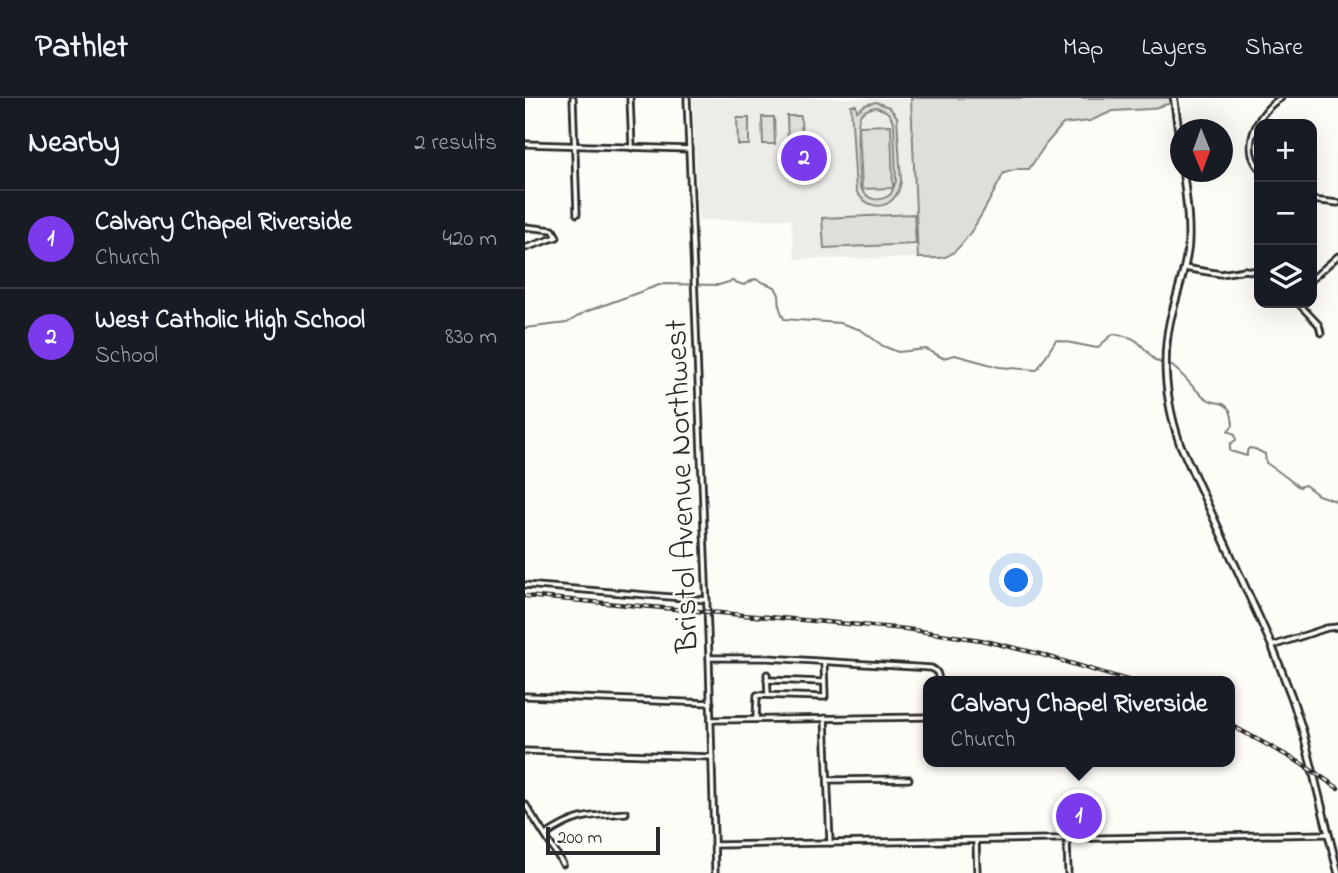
<!DOCTYPE html>
<meta charset="utf-8">
<style>
:root{--surface:#171b24;--page:#20242c;--text:#f1f3f6;--muted:#9ea1a6;--line:#363941;--accent:#7c3aed}
body{margin:0;font-family:"Indie Flower",sans-serif;background:var(--page);color:var(--text)}
.controls{position:absolute;right:21px;top:21px;display:grid;overflow:hidden;border-radius:14px;box-shadow:0 7px 28px #0002}
.controls button{width:63px;height:63px;display:grid;place-items:center;padding:0;border:0;border-bottom:2px solid var(--line);background:var(--surface);color:var(--text);font:35px sans-serif}
.compass{position:absolute;left:645px;top:21px;width:63px;height:63px;border-radius:50%;background:var(--surface);box-shadow:0 7px 28px #0002;rotate:179deg}
.scale{position:absolute;left:21px;bottom:18px;width:114px;box-sizing:border-box;padding-left:7px;border:4px solid #2b2b2b;border-top:0;font-size:19px;line-height:24px;white-space:nowrap;color:#2b2b2b;-webkit-text-stroke:5px #fdfcf7;paint-order:stroke}
.you{position:absolute;left:492px;top:483px;width:24px;height:24px;margin:-18px;border:5px solid #fff;border-radius:50%;background:#1a73e8;box-shadow:0 0 0 10px #1a73e833}
.badge{display:grid;place-items:center;width:46px;height:46px;border-radius:50%;background:var(--accent);color:#fff;font-size:23px;font-weight:700}
.pin{position:absolute;translate:-50% -50%;border:4px solid #fff;box-shadow:0 2px 7px #0006}
.popup{position:absolute;left:398px;top:578px;width:312px;height:91px;box-sizing:border-box;display:grid;place-content:center;border-radius:14px;background:var(--surface);filter:drop-shadow(0 2px 5px #0005);font-size:23px;white-space:nowrap;color:var(--muted)}
.popup b{font-size:26px;color:var(--text)}
.popup::after{content:'';position:absolute;left:50%;top:100%;margin-left:-14px;border:14px solid transparent;border-top-color:var(--surface)}
.list{margin:0;padding:0;list-style:none}
h2{display:flex;justify-content:space-between;align-items:center;height:91px;margin:0;padding:0 28px;font-size:30px}
h2 small{font-size:23px;font-weight:400;color:var(--muted)}
.list li{display:grid;grid-template-columns:46px 1fr auto;gap:21px;align-items:center;box-sizing:border-box;height:98px;padding:0 28px;border-top:2px solid var(--line)}
.list b{display:block;font-size:26px;white-space:nowrap}
.list p{margin:0;font-size:23px;white-space:nowrap;color:var(--muted)}
.list em{font-size:23px;font-style:normal;color:var(--muted)}
.icon{flex:none;width:38px;height:38px;fill:none;stroke:currentColor;stroke-width:2;stroke-linecap:round;stroke-linejoin:round}
.map{position:relative;flex:none;width:813px;height:775px;overflow:hidden}
header{display:flex;align-items:center;gap:42px;box-sizing:border-box;height:98px;padding:0 35px;background:var(--surface);border-bottom:2px solid var(--line)}
header strong{font-size:33px}
nav{display:flex;gap:38px;margin-inline-start:auto;font-size:24px}
main{display:flex}
aside{flex:1;background:var(--surface)}
.map>svg:first-child{display:block}
</style>
<header>
<strong>Pathlet</strong>
<nav><a>Map</a><a>Layers</a><a>Share</a></nav>
</header>
<main>
<aside>
<h2>Nearby<small>2 results</small></h2>
<ul class="list">
<li><span class="badge">1</span><div><b>Calvary Chapel Riverside</b><p>Church</p></div><em>420 m</em></li>
<li><span class="badge">2</span><div><b>West Catholic High School</b><p>School</p></div><em>830 m</em></li>
</ul>
</aside>
<div class="map">
<svg width="813" height="775" viewBox="0 0 813 775">
<rect width="100%" height="100%" fill="#fdfcf7"/>
<filter id="ink" filterUnits="userSpaceOnUse"><feTurbulence type="fractalNoise" baseFrequency=".0143" numOctaves="2"/><feDisplacementMap in="SourceGraphic" scale="14" xChannelSelector="R" yChannelSelector="G"/><feConvolveMatrix kernelMatrix="1 2 1 2 8 2 1 2 1" color-interpolation-filters="sRGB"/></filter>
<g filter="url(#ink)">
<!-- built -->
<polygon fill="#edece8" points="168,0 386,0 392,160 270,161 266,121 173,122"/>
<!-- green -->
<g fill="#dfdeda" stroke="#858482" stroke-width="2" fill-rule="evenodd">
<path d="M386,0H647V5L625,11L588,13L565,23L538,26L521,46L504,71H494L479,75C468,95 441,153 420,159C412,161 401,160 393,160Z"/>
<path d="M351,4L364,9L372,19L376,83C372,110 346,117 331,93L326,7H331L332,13L340,7ZM351,9L361,13L365,17L369,26L371,83L366,96C354,105 343,103 335,89C334,76 329,25 336,16C340,12 345,10 351,9Z"/>
<polygon points="276,18 277,45 263,45 262,18"/>
<polygon points="237,19 249,19 250,46 238,46"/>
<polygon points="212,20 224,20 224,47 213,47"/>
<polygon points="366,27 368,90 337,91 334,28"/>
<polygon points="389,116 391,146 299,150 297,120"/>
</g>
<g fill="none" stroke-linecap="round" stroke-linejoin="round">
<!-- stream -->
<path stroke="#7e7d7b" stroke-width="2" d="M0,230L42,225L60,214L137,186L194,187L207,183L219,187L230,181L250,189L254,197L255,211L259,221L315,225L336,232L358,248L373,254L401,251L418,260L430,257L474,269L512,272L531,242L572,250L588,236C614,240 611,242 628,260C634,267 641,264 647,268C661,278 669,294 684,302C689,305 696,304 700,307C707,311 707,320 708,327L703,333L710,336L711,342L705,346V353L722,358V353L724,350L730,351L740,356L741,365C753,372 763,381 774,389L780,387L793,397L811,403L813,407"/>
<defs>
<g id="minor">
<polyline points="48,0 52,116"/>
<polyline points="105,0 107,50"/>
<polyline points="0,46 164,51"/>
<path d="M734,70C715,48 734,12 756,0"/>
<polyline points="787,102 813,105"/>
<polyline points="0,129 28,132 32,139 0,150"/>
<polyline points="659,170 696,176 720,172 734,174"/>
<polyline points="787,181 813,158"/>
<polyline points="773,205 794,227 796,235"/>
<polyline points="0,487 182,502"/>
<polyline points="747,548 802,530 813,529"/>
<path d="M184,560H243L406,570C413,573 413,576 414,583"/>
<polyline points="242,576 243,597"/>
<polyline points="242,582 299,584"/>
<polyline points="0,598 186,605"/>
<polyline points="300,620 305,745"/>
<polyline points="231,621 232,597 300,599 299,564"/>
<polyline points="186,622 404,619"/>
<polyline points="0,653 187,659"/>
<polyline points="303,682 384,681"/>
<polyline points="0,706 38,766"/>
<path d="M21,737C52,716 65,718 101,715"/>
<polyline points="542,742 543,775"/>
<polyline points="451,743 452,775"/>
<polyline points="189,747 803,736"/>
</g>
<polyline id="tertiary" points="162,0 184,560 190,775"/>
<g id="secondary">
<polyline points="649,0 656,52"/>
<path d="M658,74C661,99 665,124 663,149C660,175 651,198 645,223C636,265 641,305 655,346L747,548L767,600L778,634L813,774"/>
</g>
</defs>
<!-- minor casing -->
<use href="#minor" stroke="#2b2b2b" stroke-width="9"/>
<!-- tertiary casing -->
<use href="#tertiary" stroke="#2b2b2b" stroke-width="9"/>
<!-- secondary casing -->
<use href="#secondary" stroke="#2b2b2b" stroke-width="10"/>
<!-- minor -->
<use href="#minor" stroke="#fdfcf7" stroke-width="3.5"/>
<!-- tertiary -->
<use href="#tertiary" stroke="#fdfcf7" stroke-width="3.5"/>
<!-- secondary -->
<use href="#secondary" stroke="#fdfcf7" stroke-width="4.5"/>
<defs>
<g id="rail">
<polyline points="0,498 381,531 456,542 511,555 605,583"/>
<polyline points="704,626 772,663 813,690"/>
</g>
</defs>
<!-- rail casing -->
<use href="#rail" stroke="#2b2b2b" stroke-width="4.5"/>
<!-- rail -->
<use href="#rail" stroke="#fdfcf7" stroke-width="2" stroke-dasharray="5" stroke-linecap="butt"/>
</g>
</g>
<g text-anchor="middle" stroke-width="5" stroke-linejoin="round" paint-order="stroke">
<!-- street labels -->
<g font-size="32" fill="#2b2b2b" stroke="#fdfcf7">
<text transform="translate(155 388) rotate(-92)" y="11">Bristol Avenue Northwest</text>
</g>
</g>
</svg>
<div class="controls">
<button>+</button>
<button>−</button>
<button><svg class="icon" aria-label="layers" viewBox="0 0 24 24"><path d="M12 4l9 5-9 5-9-5zM3 14l9 5 9-5"/></svg></button>
</div>
<svg class="compass" viewBox="-18 -18 36 36"><path d="M0-13l5 13h-10z" fill="#e53935"/><path d="M0 13l5-13h-10z" fill="#9ea1a6"/></svg>
<div class="scale">200 m</div>
<div class="you"></div>
<div class="pin badge" style="left:554px;top:718px">1</div>
<div class="popup"><b>Calvary Chapel Riverside</b>Church</div>
<div class="pin badge" style="left:279px;top:60px">2</div>
</div>
</main>
